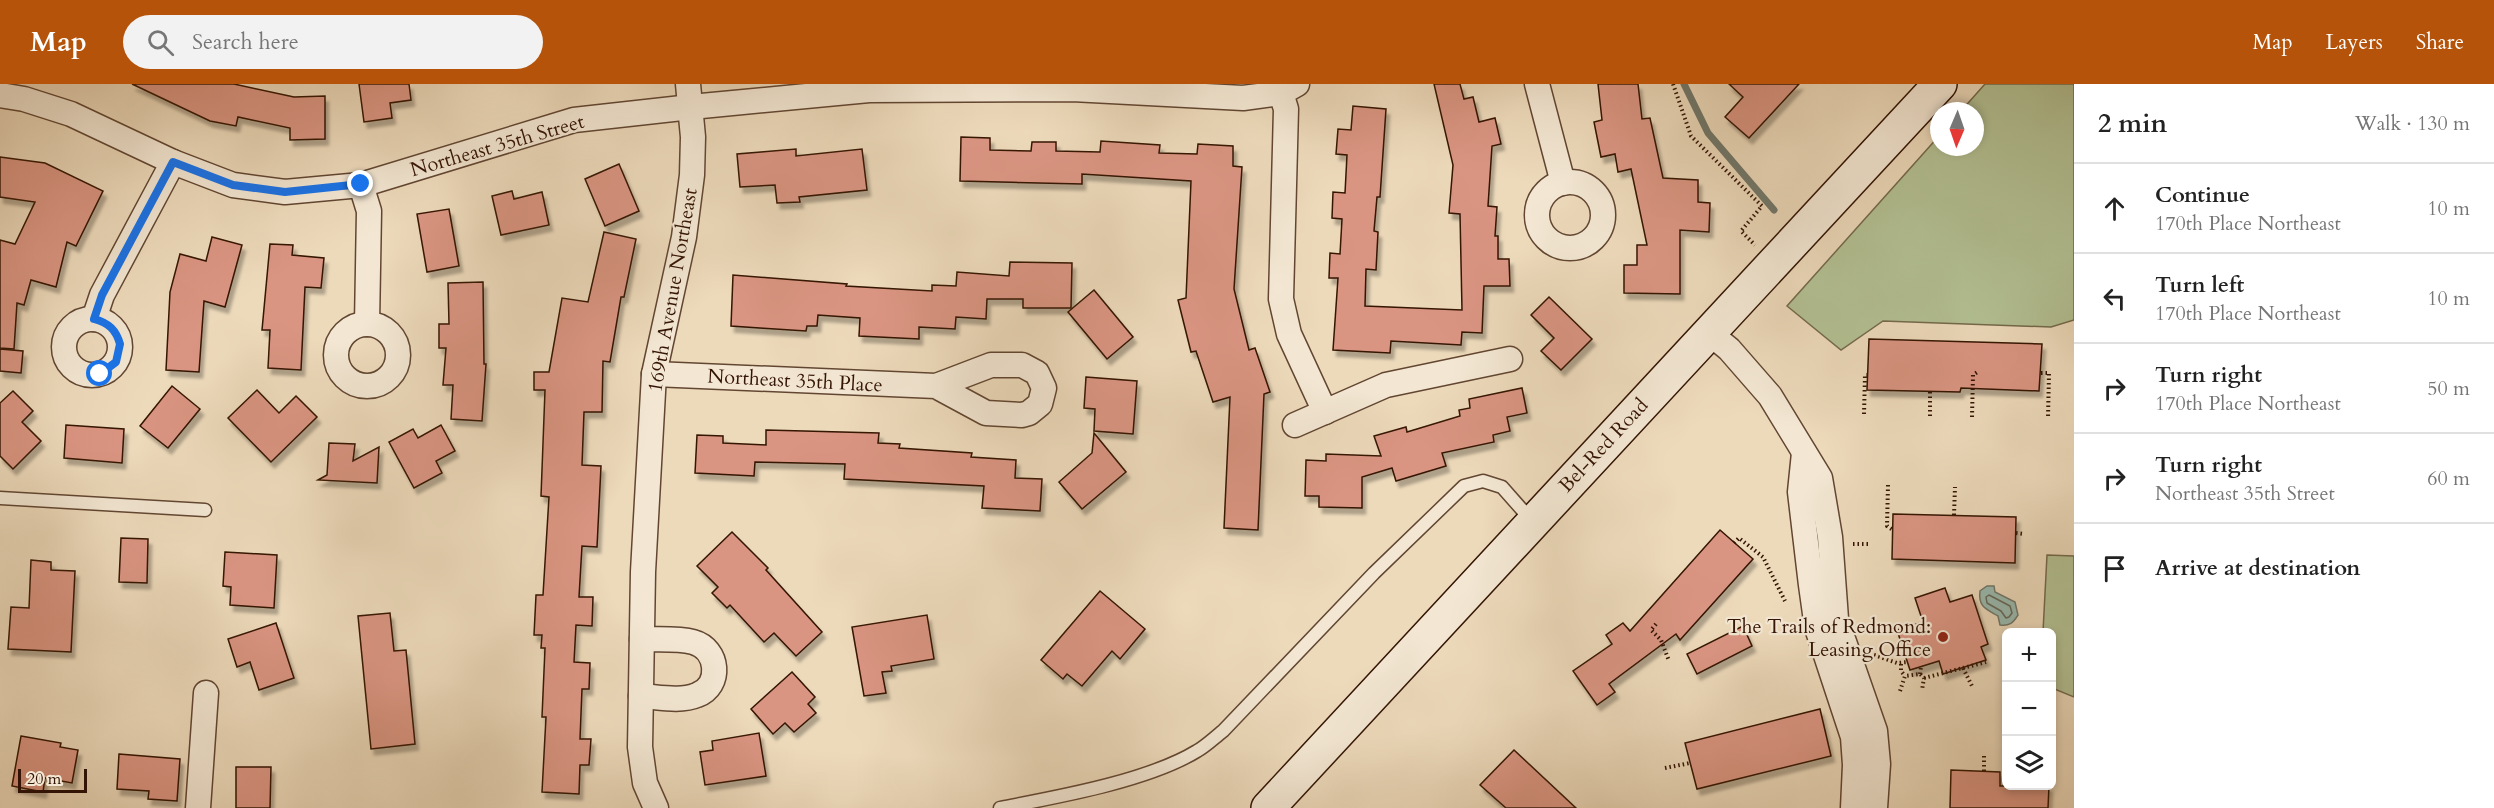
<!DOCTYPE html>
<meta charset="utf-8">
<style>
:root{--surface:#fff;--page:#f2f2f2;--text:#222;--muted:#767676;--line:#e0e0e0;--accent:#b45309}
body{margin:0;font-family:Cardo,serif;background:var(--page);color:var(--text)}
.controls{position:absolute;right:18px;bottom:18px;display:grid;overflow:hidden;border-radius:9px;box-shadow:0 3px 9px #0003}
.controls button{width:54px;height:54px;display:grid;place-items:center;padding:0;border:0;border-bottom:2px solid var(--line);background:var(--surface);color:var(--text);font:30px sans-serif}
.compass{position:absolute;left:1930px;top:18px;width:54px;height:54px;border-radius:50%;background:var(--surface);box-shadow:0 3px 9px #0003;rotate:182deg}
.scale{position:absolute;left:18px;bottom:15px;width:69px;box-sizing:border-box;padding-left:6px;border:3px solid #341404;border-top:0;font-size:16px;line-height:21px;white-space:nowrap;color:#341404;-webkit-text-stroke:4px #f3e7d3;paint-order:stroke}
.stop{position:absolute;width:18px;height:18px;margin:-14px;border:4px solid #1a73e8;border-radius:50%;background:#fff}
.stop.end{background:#1a73e8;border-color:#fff;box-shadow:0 2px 6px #0008}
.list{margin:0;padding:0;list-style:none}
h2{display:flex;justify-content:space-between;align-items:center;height:78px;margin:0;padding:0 24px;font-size:26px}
h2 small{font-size:20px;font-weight:400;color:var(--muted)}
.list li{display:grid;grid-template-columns:39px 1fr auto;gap:18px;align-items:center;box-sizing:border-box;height:90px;padding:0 24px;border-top:2px solid var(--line)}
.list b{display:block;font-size:22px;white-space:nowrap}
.list p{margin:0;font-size:20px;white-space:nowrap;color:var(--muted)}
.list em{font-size:20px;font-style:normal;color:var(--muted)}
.icon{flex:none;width:33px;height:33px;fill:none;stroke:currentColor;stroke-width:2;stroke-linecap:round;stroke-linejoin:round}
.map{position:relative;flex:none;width:2074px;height:724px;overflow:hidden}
header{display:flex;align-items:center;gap:36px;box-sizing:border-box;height:84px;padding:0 30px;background:var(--accent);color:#fff}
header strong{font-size:28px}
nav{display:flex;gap:33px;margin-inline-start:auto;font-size:21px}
.search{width:420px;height:54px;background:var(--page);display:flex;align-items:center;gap:15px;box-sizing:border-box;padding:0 21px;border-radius:33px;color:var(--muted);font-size:22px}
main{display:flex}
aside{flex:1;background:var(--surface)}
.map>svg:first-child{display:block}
</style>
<header>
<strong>Map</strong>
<div class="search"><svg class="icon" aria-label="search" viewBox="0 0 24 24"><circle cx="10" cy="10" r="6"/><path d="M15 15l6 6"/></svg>Search here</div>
<nav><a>Map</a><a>Layers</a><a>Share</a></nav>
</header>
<main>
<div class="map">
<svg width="2074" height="724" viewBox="0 0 2074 724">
<defs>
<filter id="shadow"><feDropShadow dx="3.5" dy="6" stdDeviation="1.5" flood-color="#0004"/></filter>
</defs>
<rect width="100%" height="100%" fill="#eddabb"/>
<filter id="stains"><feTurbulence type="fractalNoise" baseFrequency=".00333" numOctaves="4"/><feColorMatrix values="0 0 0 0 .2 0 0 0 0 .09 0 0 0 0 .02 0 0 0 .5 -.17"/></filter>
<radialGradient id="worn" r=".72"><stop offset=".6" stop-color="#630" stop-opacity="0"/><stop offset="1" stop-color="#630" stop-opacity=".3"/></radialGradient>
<!-- green -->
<g fill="#b3c194" stroke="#746a4c" stroke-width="1.5">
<polygon points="1985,0 2074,0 2074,236 2051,243 1883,237 1841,266 1787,222 1939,52 1939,63 1975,63 1975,27 1961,27"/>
<polygon points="2047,471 2074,472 2074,613 2052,604 2052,548 2043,548"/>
</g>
<!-- water -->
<path fill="#99bbb0" stroke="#71786b" stroke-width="1.5" d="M1987,502H1994L1995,508L2015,518L2018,531C2013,539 2010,542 2000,541L1998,532C1986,525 1978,523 1980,507Z"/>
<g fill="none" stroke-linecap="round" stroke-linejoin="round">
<!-- shore -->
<polygon stroke="#66685a" stroke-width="1.5" points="1989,511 2010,522 2012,529 2009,533 2006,534 2001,527 1987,519 1986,513"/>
<!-- stream -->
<polyline stroke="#71786b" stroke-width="7" points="1684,0 1708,49 1774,126"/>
</g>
<!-- building -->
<g fill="#da9582" stroke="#341404" stroke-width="1.5" filter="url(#shadow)">
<polygon points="132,0 234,0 294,13 325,12 325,55 290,56 290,44 238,33 236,42 210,37"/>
<polygon points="359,0 409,0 411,16 390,19 392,34 364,38"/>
<polygon points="1434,0 1460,0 1464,15 1473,13 1479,38 1495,34 1501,60 1492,62 1488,122 1497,123 1495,152 1498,152 1498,175 1509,175 1510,202 1484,202 1482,249 1462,248 1461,261 1391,257 1390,269 1333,266 1338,194 1329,194 1330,169 1340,170 1342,135 1332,134 1333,108 1345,109 1347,71 1336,70 1338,45 1351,46 1353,22 1386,25 1380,113 1377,113 1374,147 1378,148 1376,186 1366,185 1365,222 1462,226 1460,130 1449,129 1453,81"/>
<polygon points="1598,0 1638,0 1642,35 1650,34 1663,94 1698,96 1698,118 1710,119 1709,148 1680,146 1680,210 1624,209 1624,181 1637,181 1637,161 1647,161 1631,85 1618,88 1615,70 1601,73 1594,38 1602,36"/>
<polygon points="1729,0 1799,0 1749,54 1725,33 1743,13"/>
<polygon points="961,53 990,54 990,66 1031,67 1032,58 1056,58 1056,67 1100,68 1101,57 1160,61 1159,69 1197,70 1198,60 1233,62 1233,82 1242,83 1234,205 1249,266 1255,264 1270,308 1264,310 1258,446 1224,444 1230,313 1213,318 1196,267 1191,268 1178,216 1186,214 1191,97 1082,90 1082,100 960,97"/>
<polygon points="796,65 796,72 862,65 867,106 799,113 800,118 777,119 775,101 740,103 737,70"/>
<polygon points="0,73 45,79 103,107 76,162 67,158 56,203 31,196 24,221 17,219 14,265 0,264 0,156 15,160 35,118 0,113"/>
<polygon points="619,80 639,127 605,142 585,95"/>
<polygon points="512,107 514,115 542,108 549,141 501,151 492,112"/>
<polygon points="449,125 459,182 427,188 417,130"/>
<polygon points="604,148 636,155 624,213 621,213 610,278 603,277 602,328 584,328 582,381 601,382 597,463 582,462 579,513 593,513 592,542 576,541 574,578 590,579 589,605 582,605 580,655 591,655 589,681 580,681 579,710 542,708 546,633 542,633 545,564 541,564 542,551 534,551 536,511 543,511 549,413 541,412 545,306 534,306 534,288 549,288 562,214 588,218"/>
<polygon points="212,153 242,161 225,223 204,217 199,288 166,286 170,208 180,170 206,177"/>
<polygon points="270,160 293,161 292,171 324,174 321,204 305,203 301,286 268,284 270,246 262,246"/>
<polygon points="1010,178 1072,179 1071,224 1023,224 1023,215 987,215 986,235 956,233 955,245 919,243 919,255 859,252 860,234 818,231 817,242 807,242 806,247 731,242 733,191 847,200 846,202 932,207 932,201 956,202 957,188 1009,192"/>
<polygon points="483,198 484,280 486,280 482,337 451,335 453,301 443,301 446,264 439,264 439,240 449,240 448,199"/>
<polygon points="1094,206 1133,253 1107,275 1068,228"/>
<polygon points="1549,213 1592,255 1561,286 1541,267 1554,254 1531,231"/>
<polygon points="1869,255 2042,260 2039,307 1961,304 1960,308 1867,306"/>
<polygon points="0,265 23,267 21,289 0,287"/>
<polygon points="1086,293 1137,297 1133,350 1094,347 1095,325 1084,324"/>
<polygon points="172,302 200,325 168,364 140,342"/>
<polygon points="1522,304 1527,329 1507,333 1510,347 1493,351 1494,358 1442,369 1446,382 1396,397 1392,384 1362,393 1362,424 1319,423 1319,412 1305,412 1306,376 1326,377 1326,370 1381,372 1374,352 1406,343 1407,348 1460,332 1459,326 1470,324 1469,315"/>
<polygon points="257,306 279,329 296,312 317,333 271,378 228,334"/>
<polygon points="13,307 33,327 22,338 41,357 13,385 0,372 0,319"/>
<polygon points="66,341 124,345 122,379 64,374"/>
<polygon points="441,341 455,367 436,377 442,389 414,404 389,358 413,345 418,354"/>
<polygon points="766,346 879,349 878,359 900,360 899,364 972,369 971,373 1016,376 1015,394 1042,395 1040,427 982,424 984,402 844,395 845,380 755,378 754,392 695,389 697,351 723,352 723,359 766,361"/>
<polygon points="1094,349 1126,388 1082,425 1059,398 1092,369"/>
<polygon points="329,359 355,360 353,377 379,363 377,399 318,396 327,391"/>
<polygon points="1893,430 2016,433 2015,479 1892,475"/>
<polygon points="1720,446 1753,475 1680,556 1676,550 1609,600 1615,608 1597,621 1573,587 1612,560 1606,551 1623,539 1630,547"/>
<polygon points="732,448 768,484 766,486 822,548 796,572 774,549 764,558 730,521 727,524 712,509 718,503 697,482"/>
<polygon points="121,454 148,455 147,499 119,498"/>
<polygon points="225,468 277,471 274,524 230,521 231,503 223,502"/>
<polygon points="31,476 51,478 51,486 75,487 71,568 8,565 11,523 29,524"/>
<polygon points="1945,504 1950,518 1972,511 1988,560 1981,563 1986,576 1943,590 1939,577 1910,586 1897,546 1923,538 1915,514"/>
<polygon points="1100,507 1145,545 1120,575 1112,567 1082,602 1067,590 1063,595 1041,576"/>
<polygon points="390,529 394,567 406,566 415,660 371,665 358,532"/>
<polygon points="927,531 934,575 891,582 892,587 882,588 886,609 864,612 852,543"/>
<polygon points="276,539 294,594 259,606 250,578 237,583 228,555"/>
<polygon points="1743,542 1752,562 1697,590 1687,570"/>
<polygon points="792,588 815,613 808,620 816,629 794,648 785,639 773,650 751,625"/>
<polygon points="1820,625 1831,672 1697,705 1685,659"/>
<polygon points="759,649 766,692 705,701 700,668 713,666 712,657"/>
<polygon points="21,652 61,659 60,663 78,666 72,699 45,694 43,708 12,702"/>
<polygon points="1514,666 1576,724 1506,724 1480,701"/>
<polygon points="119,670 180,675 177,717 148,715 149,707 117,705"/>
<polygon points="236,683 271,683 270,724 236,724"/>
<polygon points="1951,686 2000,688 2000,702 2049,702 2048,724 1950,724"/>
</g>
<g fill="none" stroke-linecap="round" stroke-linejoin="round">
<defs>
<g id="service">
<polyline points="0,414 205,426"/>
<path d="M1000,724C1057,713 1148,697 1197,667C1206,662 1214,654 1223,647L1374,489L1464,402L1483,397L1502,403L1532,437"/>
</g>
<g id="minor">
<polyline points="1537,0 1563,99"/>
<polyline points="1281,9 1286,25 1281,215 1289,250 1325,328"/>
<polyline points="0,11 24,15 71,30 173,78 233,101 285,108 361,101 574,36 691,23 869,6 1072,5 1243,14 1281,9 1297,0"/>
<circle cx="1570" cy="131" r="33"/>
<polyline points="361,101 369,127 367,240"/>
<polyline points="94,235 102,211 173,78"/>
<circle cx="92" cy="263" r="28"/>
<circle cx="367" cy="271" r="31"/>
<polyline points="1708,248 1729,265 1770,312 1820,394 1830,453 1836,535 1875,647 1878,680 1875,724"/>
<polyline points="654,290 936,302 991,281 1022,281 1037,289 1044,304 1040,320 1029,329 1022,331 986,329 936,302"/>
<polyline points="1295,341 1386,301 1510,275"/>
<polyline points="1804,369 1800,408 1811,501 1817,544 1853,653 1855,681 1853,724"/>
<path d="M641,612C658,613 681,618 697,611C722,602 719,565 693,558C678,554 658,556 642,555"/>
<polyline points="198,724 206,609"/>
<polyline points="656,724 645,699 640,663 643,488 654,290 684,153 692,91 693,53 688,0"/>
</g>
<polyline id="secondary" points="1268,724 1940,0"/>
</defs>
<!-- service casing -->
<use href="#service" stroke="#624632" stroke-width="15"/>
<!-- minor casing -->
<use href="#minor" stroke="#624632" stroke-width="27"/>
<!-- secondary casing -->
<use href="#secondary" stroke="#341404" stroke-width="36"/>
<!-- path -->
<g stroke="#341404" stroke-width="4" stroke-dasharray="1.5 3" stroke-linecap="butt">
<polyline points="1673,0 1691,52 1762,122 1741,147 1755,161"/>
<polyline points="2041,289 2049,289 2048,334"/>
<polyline points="1864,330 1865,291 1867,291"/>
<polyline points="1930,332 1930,308"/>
<polyline points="1972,333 1973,291 1979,287"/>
<polyline points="1888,401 1887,442 1893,446"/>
<polyline points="1954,431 1955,403"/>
<polyline points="2016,449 2024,450"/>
<polyline points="1734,459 1739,454 1763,473 1785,517"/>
<polyline points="1853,460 1868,460"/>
<polyline points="1656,540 1651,546 1661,556 1669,577"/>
<polyline points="1874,571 1897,579 1908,578"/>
<polyline points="1901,580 1901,587 1905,592"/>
<polyline points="1963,584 1986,578"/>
<polyline points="1920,590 1921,583"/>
<polyline points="1924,594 1963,584 1972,602"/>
<polyline points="1900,607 1905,592 1920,590 1924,594 1922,606"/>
<polyline points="1984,672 1984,687"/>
<polyline points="1665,684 1690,679"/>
</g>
<!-- service -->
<use href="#service" stroke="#f3e7d3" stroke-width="12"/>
<!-- minor -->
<use href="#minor" stroke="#f3e7d3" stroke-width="24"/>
<!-- secondary -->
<use href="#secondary" stroke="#f3e7d3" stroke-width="33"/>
</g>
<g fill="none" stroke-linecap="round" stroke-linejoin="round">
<!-- route -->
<path stroke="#1a73e8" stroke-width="8" d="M100,290L116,278L120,260C116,246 109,239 94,235L102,211L173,78L233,101L285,108L361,100"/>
</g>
<!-- markers -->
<circle fill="#8f2418" stroke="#f3e7d3" stroke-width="2" cx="1943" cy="553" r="6"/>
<g text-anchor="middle" stroke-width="4.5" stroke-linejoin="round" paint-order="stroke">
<!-- street labels -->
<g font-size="20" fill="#341404" stroke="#f3e7d3">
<text transform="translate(497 61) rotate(-16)" y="7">Northeast 35th Street</text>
<text transform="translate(672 206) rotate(-80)" y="7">169th Avenue Northeast</text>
<text transform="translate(795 296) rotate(3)" y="7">Northeast 35th Place</text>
<text transform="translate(1603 361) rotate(-47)" y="7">Bel-Red Road</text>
</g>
<!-- poi labels -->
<g font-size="20" fill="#341404" stroke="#f3e7d3" text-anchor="end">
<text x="1931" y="549">The Trails of Redmond:<tspan x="1931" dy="23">Leasing Office</tspan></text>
</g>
</g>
<rect width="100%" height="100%" filter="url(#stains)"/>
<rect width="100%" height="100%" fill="url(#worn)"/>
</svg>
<div class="controls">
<button>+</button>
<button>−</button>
<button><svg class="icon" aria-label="layers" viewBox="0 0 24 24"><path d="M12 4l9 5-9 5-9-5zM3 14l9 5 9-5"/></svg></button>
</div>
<svg class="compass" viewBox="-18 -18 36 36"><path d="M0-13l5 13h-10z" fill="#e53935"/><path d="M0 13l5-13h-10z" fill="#767676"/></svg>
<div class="scale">20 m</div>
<div class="stop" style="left:100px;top:290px"></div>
<div class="stop end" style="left:361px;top:100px"></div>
</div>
<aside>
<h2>2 min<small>Walk · 130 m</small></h2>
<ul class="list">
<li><svg class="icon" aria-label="ahead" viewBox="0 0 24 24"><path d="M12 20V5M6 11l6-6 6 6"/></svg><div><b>Continue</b><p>170th Place Northeast</p></div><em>10 m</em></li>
<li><svg class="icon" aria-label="left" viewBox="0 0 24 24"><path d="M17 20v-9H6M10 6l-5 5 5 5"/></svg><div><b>Turn left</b><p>170th Place Northeast</p></div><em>10 m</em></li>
<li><svg class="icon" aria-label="right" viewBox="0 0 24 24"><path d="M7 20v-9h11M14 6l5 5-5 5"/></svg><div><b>Turn right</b><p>170th Place Northeast</p></div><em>50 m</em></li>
<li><svg class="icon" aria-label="right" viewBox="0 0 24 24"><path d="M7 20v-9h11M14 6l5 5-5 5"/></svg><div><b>Turn right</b><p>Northeast 35th Street</p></div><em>60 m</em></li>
<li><svg class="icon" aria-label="arrive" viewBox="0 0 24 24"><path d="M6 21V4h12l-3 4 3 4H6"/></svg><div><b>Arrive at destination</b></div></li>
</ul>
</aside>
</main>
